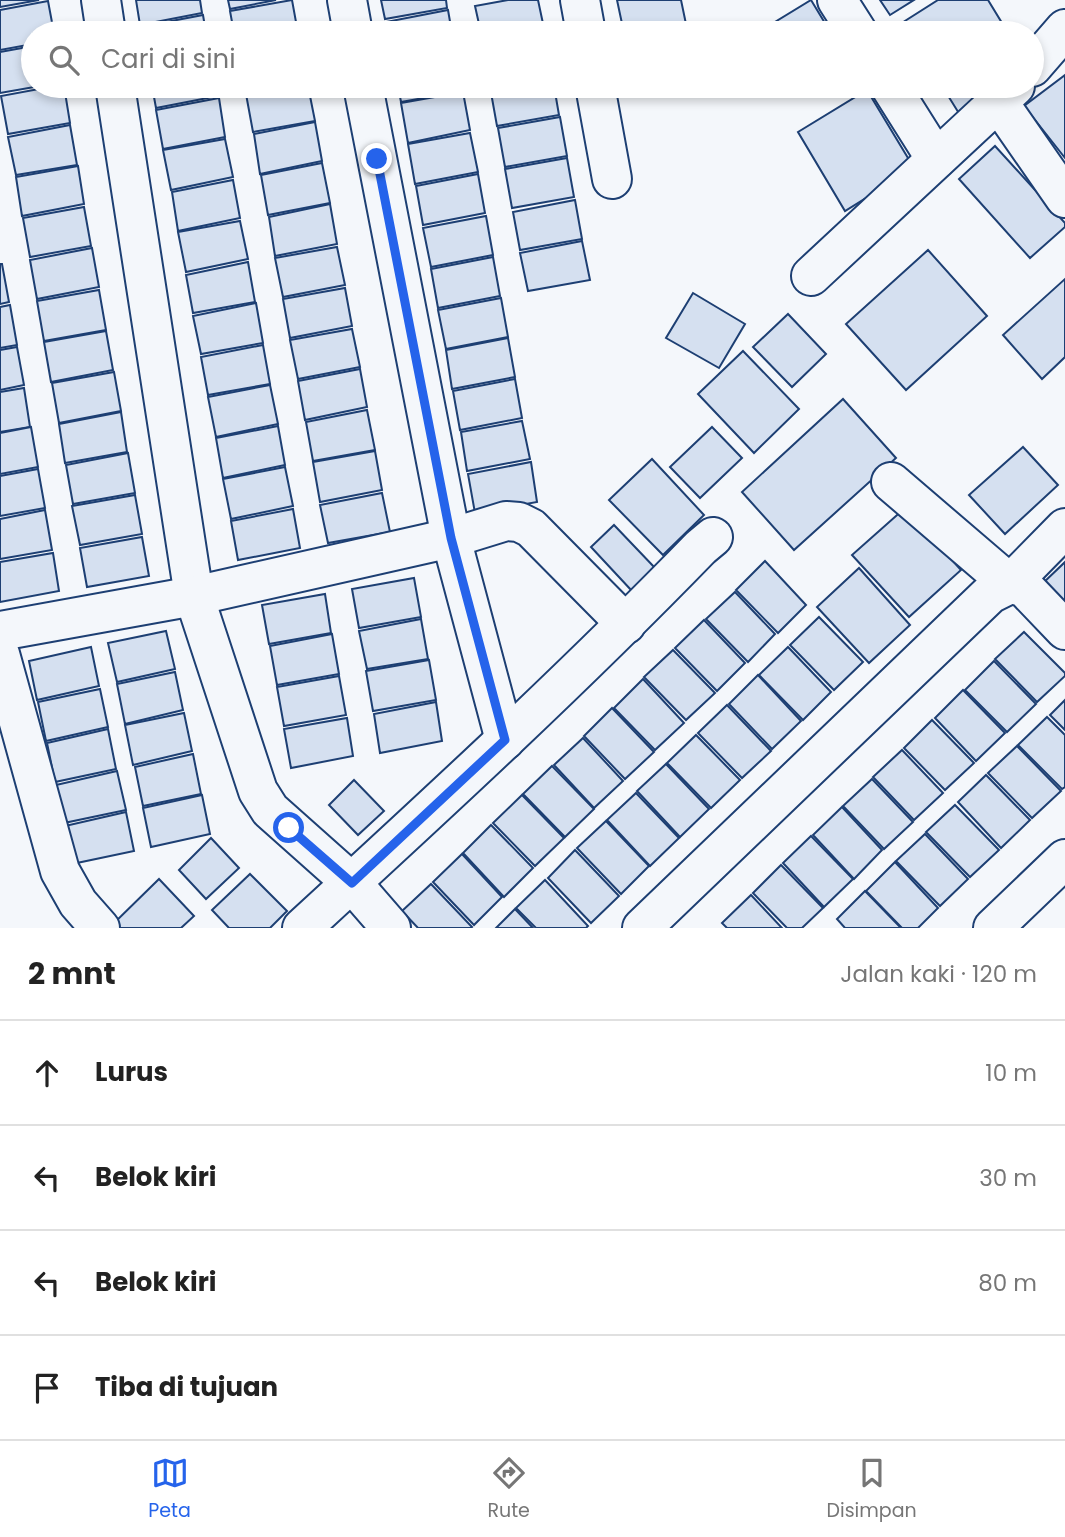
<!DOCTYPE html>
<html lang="id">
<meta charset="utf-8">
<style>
:root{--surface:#fff;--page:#f6f6f6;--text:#222;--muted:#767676;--line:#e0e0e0;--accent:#2563eb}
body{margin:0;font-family:Poppins,sans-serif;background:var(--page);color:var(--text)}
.stop{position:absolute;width:21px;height:21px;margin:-16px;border:5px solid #2563eb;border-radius:50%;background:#fff}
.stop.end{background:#2563eb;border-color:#fff;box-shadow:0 2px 7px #0008}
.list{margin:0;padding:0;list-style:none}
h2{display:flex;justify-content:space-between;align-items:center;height:91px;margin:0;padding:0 28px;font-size:30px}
h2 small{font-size:23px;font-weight:400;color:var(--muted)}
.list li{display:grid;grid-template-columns:46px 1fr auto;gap:21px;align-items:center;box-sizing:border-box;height:105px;padding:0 28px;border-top:2px solid var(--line)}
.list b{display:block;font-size:26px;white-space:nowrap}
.list em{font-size:23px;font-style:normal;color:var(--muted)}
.icon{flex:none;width:38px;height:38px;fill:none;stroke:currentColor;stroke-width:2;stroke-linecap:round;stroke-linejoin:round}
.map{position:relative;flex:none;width:1065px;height:928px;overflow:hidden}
.search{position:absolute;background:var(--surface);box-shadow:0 4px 10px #0003;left:21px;right:21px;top:21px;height:77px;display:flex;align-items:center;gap:18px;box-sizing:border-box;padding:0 24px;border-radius:38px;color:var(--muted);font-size:26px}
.sheet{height:511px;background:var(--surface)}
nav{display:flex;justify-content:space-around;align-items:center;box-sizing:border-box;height:98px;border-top:2px solid var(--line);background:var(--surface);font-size:19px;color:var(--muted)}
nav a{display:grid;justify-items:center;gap:4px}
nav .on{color:var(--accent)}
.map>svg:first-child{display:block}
</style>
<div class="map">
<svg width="1065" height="928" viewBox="0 0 1065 928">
<rect width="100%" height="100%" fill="#f4f7fb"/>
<!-- building -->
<g fill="#d5e0f0" stroke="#1d3f73" stroke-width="2">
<polygon points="0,0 39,0 0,7"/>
<polygon points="136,0 200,0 202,13 140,25"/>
<polygon points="228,0 276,0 230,9"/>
<polygon points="292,0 298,33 234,33 230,11"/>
<polygon points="381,0 446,0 447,8 385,19"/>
<polygon points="508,0 538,0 545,33 481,33 475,6"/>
<polygon points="617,0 681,0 686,24 639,33 624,33"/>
<polygon points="811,0 831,33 757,33"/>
<polygon points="880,0 914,0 890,15"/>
<polygon points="938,0 988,0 1002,23 985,33 901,33 897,26"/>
<polygon points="48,1 54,33 33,33 33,44 0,50 0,10"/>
<polygon points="448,10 452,33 388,33 386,22"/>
<polygon points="203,15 206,33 142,33 140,27"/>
<polygon points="33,46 33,86 40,86 0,93 0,52"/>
<polygon points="1065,75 1065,158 1024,106"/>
<polygon points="55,86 64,86 70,123 8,134 1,96"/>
<polygon points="152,86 216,86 218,96 156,108"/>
<polygon points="289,86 308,86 315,121 253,132 246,94"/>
<polygon points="398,86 462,86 463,91 401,102"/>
<polygon points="497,86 554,86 559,115 497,126 490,87"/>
<polygon points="942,86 1008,86 960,115"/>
<polygon points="867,90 914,168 845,211 798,132"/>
<polygon points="463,92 470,130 408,143 401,103"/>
<polygon points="219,98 225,137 163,149 156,110"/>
<polygon points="560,117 567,156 505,167 498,128"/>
<polygon points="315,122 322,161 260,174 254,134"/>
<polygon points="70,125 77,165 16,175 8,137"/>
<polygon points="470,133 478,172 415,184 408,144"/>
<polygon points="225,139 233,177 171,190 163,150"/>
<polygon points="995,146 1065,223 1065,227 1030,258 959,179"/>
<polygon points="567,158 574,197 512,208 505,169"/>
<polygon points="322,163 330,203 268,215 261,175"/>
<polygon points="78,166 84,204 22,216 16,177"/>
<polygon points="478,174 485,213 423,225 416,186"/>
<polygon points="233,180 240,218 178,231 172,192"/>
<polygon points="575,200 582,239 520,250 513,212"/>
<polygon points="330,204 337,244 275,256 269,217"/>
<polygon points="84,207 91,246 30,257 23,218"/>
<polygon points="486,216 493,255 431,267 423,228"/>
<polygon points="240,221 248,259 186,272 178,232"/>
<polygon points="582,241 590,280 528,291 520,253"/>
<polygon points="337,247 345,285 283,297 275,258"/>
<polygon points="92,248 99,287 37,299 30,260"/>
<polygon points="928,250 987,316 906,390 846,324"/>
<polygon points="493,257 500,296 438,308 431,269"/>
<polygon points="248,262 255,302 193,313 186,275"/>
<polygon points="0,264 2,264 9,302 0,304"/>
<polygon points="1065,279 1065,357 1042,379 1003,335"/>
<polygon points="345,288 352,326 290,338 283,299"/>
<polygon points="99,290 106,330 44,341 37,301"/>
<polygon points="693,293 745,324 719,368 666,338"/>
<polygon points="501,298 508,337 446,349 438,310"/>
<polygon points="256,303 263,343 201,354 193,316"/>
<polygon points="10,305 17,345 0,348 0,307"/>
<polygon points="788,314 826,354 792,387 753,347"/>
<polygon points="352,329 360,367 298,379 290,340"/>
<polygon points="106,331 113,370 51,382 44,342"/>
<polygon points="508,338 515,377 452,389 446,350"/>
<polygon points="263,345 270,384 208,395 201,357"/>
<polygon points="17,347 24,385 0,390 0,350"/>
<polygon points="743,351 799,409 754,453 698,394"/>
<polygon points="360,369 367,407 305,420 298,381"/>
<polygon points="114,372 121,411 59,423 52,383"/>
<polygon points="515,379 522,418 460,430 453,391"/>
<polygon points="270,385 278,424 216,437 208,397"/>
<polygon points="24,388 30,427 0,432 0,392"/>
<polygon points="843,399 896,458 794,550 742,492"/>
<polygon points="367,410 375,450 313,461 306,422"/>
<polygon points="121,412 127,452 65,463 59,424"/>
<polygon points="522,421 530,459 467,471 461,432"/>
<polygon points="278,426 285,465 223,478 216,438"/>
<polygon points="31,427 38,467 0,474 0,433"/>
<polygon points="712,427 742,458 700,498 670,467"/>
<polygon points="1023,447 1058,485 1005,534 969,495"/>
<polygon points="375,451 382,490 320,502 313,462"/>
<polygon points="128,453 135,493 73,504 66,465"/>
<polygon points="652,459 704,515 663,555 609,500"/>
<polygon points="531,462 537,502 475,513 468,474"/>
<polygon points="285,467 293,506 231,519 223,479"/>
<polygon points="38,469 45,508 0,516 0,476"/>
<polygon points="382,493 390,532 328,543 320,505"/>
<polygon points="135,495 142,534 80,545 72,506"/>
<polygon points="905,508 961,570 909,617 852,555"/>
<polygon points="293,509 300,548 238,560 231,521"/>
<polygon points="45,510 52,550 0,559 0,519"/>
<polygon points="614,525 656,569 632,591 591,547"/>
<polygon points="142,537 149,576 87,587 80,548"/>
<polygon points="53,553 59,591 0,602 0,562"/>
<polygon points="765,561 806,605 778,633 736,590"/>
<polygon points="1065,562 1065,609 1042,584"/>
<polygon points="859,568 910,625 869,663 817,607"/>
<polygon points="414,578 421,617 359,628 352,589"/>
<polygon points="735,592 775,634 748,662 706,619"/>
<polygon points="325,594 331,633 269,644 262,605"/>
<polygon points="819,617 863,662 834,690 790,645"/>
<polygon points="421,619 428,659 367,669 359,631"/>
<polygon points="704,620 745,663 717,691 675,648"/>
<polygon points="166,631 175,669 117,682 108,643"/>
<polygon points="1024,632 1065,673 1065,676 1037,702 995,659"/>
<polygon points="332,634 339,674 277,685 270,646"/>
<polygon points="91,647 99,686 37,700 29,661"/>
<polygon points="788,647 831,692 803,720 759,675"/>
<polygon points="673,650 715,693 686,720 644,677"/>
<polygon points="429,660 436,700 373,711 366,671"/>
<polygon points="994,661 1036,704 1007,732 965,690"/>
<polygon points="175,672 183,710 125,724 117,684"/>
<polygon points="758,675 801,721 772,749 729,704"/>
<polygon points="339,676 346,715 284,726 277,687"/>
<polygon points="643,679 684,723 655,750 614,708"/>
<polygon points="100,689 108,727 46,741 38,702"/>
<polygon points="963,690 1005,733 976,761 935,718"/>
<polygon points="1065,700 1065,730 1050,715"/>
<polygon points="436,702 442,741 380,753 374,714"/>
<polygon points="727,705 771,751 742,778 698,733"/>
<polygon points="612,708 654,752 625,779 584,736"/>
<polygon points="184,713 192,751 133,765 125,725"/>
<polygon points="1047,717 1065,735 1065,787 1062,789 1018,745"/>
<polygon points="347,718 353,756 291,768 284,729"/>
<polygon points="932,720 974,763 945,790 904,748"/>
<polygon points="108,729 116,769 55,782 47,743"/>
<polygon points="696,735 740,780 711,808 667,763"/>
<polygon points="583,738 623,781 594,808 554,765"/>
<polygon points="1017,746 1061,791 1032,818 988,773"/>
<polygon points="902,750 943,793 914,820 873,777"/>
<polygon points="193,754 201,794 143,806 135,767"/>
<polygon points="666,764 709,809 680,837 637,791"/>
<polygon points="552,766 594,809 565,837 523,794"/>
<polygon points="117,771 126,810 64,823 56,785"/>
<polygon points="986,775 1030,820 1001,848 958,802"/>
<polygon points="872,779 913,822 884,849 843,806"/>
<polygon points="354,780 384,811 358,835 329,805"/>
<polygon points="636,793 679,838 650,866 607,820"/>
<polygon points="202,795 210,834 151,847 143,808"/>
<polygon points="522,795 564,838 535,866 493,823"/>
<polygon points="955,805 999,850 970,877 926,832"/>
<polygon points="842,807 882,850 854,879 813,835"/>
<polygon points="126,812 134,851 72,864 65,826"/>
<polygon points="606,821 649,866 621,894 577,848"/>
<polygon points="491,825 533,868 504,897 463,853"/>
<polygon points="925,834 968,879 940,906 896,861"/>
<polygon points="811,836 853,879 824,907 783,863"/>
<polygon points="211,838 239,868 206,899 179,870"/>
<polygon points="575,850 619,896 591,923 548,878"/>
<polygon points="462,854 502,897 474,925 433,882"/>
<polygon points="895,862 938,908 918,928 902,928 866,891"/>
<polygon points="781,865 823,908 802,928 787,928 753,893"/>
<polygon points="250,874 287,911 270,928 229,928 212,910"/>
<polygon points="159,879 194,916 181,928 109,928"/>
<polygon points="545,880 588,926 586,928 536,928 516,908"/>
<polygon points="431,884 472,927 471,928 418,928 402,911"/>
<polygon points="865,891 901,928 845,928 837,919"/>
<polygon points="751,895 782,928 727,928 722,923"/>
<polygon points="515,909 533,928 496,928"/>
</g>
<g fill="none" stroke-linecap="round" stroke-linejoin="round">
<defs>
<g id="minor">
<polyline points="101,0 106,33"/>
<polyline points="347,0 353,33"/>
<polyline points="580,0 586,33"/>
<polyline points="837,0 858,33"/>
<polyline points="1032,67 1065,29"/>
<polyline points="115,86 194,596 258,791 270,810 352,883 391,928"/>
<polyline points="363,86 451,538 505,740"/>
<polyline points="595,86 612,179"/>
<polyline points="890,86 936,159"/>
<polyline points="999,103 1065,198"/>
<polyline points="811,276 1015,86"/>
<polyline points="891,482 1010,584 1024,587 1065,630"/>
<polyline points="0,631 194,596 451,538 506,521 519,522 531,528 626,624"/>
<polyline points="0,654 60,871 78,903 100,928"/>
<path d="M302,928C437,804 573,679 701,547L713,537"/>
<polyline points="642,928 990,594 1010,584 1065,528"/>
<polyline points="993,928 1065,859"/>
</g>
</defs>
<!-- minor casing -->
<use href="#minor" stroke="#1d3f73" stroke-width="42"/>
<!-- minor -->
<use href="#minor" stroke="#f4f7fb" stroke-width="38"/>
</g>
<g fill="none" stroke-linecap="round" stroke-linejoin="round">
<!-- route -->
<polyline stroke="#2563eb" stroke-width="9" points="289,828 352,883 505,740 451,538 377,159"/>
</g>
</svg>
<div class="stop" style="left:289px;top:828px"></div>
<div class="stop end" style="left:377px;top:159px"></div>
<div class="search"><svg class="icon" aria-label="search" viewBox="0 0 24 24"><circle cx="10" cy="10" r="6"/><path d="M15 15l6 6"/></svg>Cari di sini</div>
</div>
<section class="sheet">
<h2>2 mnt<small>Jalan kaki · 120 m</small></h2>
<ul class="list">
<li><svg class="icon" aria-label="ahead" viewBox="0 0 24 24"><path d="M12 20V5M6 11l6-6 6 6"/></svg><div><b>Lurus</b></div><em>10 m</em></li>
<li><svg class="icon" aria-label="left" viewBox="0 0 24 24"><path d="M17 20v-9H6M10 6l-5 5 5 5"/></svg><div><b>Belok kiri</b></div><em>30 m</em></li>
<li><svg class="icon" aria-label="left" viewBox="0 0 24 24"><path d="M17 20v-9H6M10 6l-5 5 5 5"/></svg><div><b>Belok kiri</b></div><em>80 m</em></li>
<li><svg class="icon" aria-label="arrive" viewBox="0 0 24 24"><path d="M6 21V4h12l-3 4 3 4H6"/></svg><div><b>Tiba di tujuan</b></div></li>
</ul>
</section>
<nav>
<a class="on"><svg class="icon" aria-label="map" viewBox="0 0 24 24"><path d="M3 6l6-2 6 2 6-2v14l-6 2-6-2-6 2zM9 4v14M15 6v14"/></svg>Peta</a>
<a><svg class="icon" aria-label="directions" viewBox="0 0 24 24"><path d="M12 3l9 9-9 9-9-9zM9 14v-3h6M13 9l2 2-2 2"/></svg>Rute</a>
<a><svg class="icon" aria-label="saved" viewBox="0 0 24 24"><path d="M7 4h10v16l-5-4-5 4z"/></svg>Disimpan</a>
</nav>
